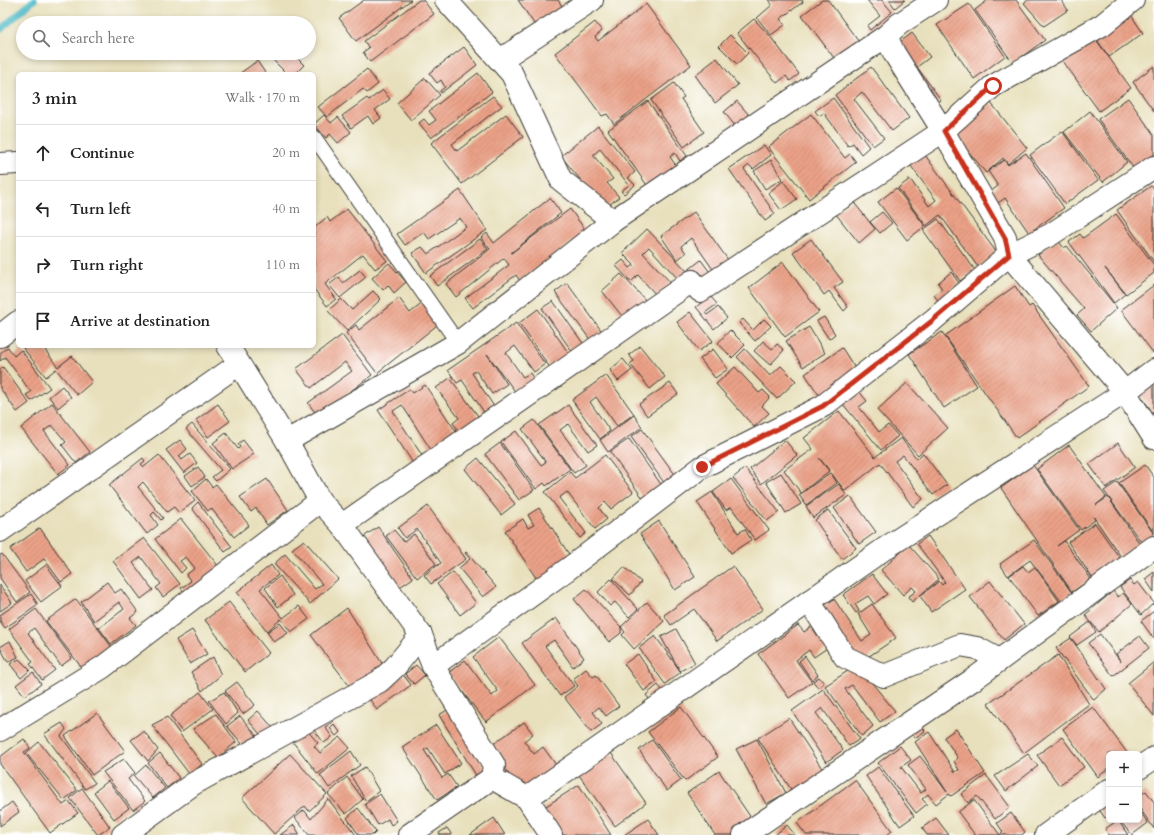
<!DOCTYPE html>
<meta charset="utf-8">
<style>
:root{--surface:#fff;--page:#f2f2f2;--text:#222;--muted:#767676;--line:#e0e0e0}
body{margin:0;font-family:Cardo,serif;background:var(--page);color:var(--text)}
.controls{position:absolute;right:12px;bottom:12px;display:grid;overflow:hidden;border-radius:6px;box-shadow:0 2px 6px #0003}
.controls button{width:36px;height:36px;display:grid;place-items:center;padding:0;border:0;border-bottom:1px solid var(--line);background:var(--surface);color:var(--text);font:20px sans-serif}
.stop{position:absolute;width:12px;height:12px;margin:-9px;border:3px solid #c8321e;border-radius:50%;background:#fff}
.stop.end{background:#c8321e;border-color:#fff;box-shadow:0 1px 4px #0008}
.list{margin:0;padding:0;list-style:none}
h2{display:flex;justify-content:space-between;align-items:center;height:52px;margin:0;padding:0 16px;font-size:17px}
h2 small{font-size:13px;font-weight:400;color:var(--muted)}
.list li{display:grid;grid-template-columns:26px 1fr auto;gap:12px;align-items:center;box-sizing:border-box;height:56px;padding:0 16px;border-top:1px solid var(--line)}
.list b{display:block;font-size:15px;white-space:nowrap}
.list em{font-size:13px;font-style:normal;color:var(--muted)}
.icon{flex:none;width:22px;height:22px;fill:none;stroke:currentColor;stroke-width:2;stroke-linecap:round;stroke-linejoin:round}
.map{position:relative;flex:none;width:1154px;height:835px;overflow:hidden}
.search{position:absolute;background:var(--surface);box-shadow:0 2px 6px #0003;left:16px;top:16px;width:300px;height:44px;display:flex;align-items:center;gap:10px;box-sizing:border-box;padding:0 14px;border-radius:22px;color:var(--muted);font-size:15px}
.panel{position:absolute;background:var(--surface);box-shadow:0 2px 6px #0003;left:16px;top:72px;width:300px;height:276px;border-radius:6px}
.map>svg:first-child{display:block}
</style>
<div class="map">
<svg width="1154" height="835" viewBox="0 0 1154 835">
<defs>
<pattern id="building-hatch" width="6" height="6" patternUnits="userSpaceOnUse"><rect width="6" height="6" fill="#eaa187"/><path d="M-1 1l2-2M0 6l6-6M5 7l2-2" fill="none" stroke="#c88a74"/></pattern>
</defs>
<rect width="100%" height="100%" fill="#fff"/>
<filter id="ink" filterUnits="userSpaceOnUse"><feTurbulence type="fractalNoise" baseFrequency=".025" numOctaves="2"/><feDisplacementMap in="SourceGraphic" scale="8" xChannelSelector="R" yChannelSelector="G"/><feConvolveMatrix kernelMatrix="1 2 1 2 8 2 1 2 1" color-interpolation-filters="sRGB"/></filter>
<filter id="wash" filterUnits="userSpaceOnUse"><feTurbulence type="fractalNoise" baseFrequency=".012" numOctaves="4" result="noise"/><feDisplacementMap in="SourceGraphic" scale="16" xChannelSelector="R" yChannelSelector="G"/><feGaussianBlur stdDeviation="0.9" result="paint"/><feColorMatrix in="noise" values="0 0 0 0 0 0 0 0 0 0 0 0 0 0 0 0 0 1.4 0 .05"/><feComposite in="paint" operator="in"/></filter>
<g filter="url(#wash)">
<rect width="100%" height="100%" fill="#e8e0bc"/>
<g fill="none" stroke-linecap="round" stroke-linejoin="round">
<!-- stream -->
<polyline stroke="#49b7c4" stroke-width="7" points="0,30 34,0"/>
</g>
<g id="blocks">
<!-- building -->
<g fill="url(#building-hatch)">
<polygon points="364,0 411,0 356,41 339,18"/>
<polygon points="419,0 423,0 434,14 370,62 363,52 369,48 364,41"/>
<polygon points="518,0 558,0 568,15 541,34"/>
<polygon points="769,0 802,0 803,2 780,19 785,25 771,35 757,18 772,5"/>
<polygon points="822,0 828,0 864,49 840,66 802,15"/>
<polygon points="867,0 882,0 892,12 870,30 867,26 880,16"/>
<polygon points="889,0 905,0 895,8"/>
<polygon points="988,0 1016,0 1045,40 1013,63 975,10"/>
<polygon points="1028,0 1061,0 1068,10 1044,26 1024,3"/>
<polygon points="646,4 691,65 614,124 607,114 602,116 555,53 595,22 602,31 595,37 598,41"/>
<polygon points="969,4 1005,56 974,79 937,25"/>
<polygon points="1131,15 1143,33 1109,57 1097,40"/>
<polygon points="754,19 770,36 799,74 790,81 786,76 777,83 737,33"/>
<polygon points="912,33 930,57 917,67 941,100 934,106 899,43"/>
<polygon points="1092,34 1131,88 1099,111 1060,57"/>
<polygon points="730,35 748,53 737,64 719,46"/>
<polygon points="464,47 477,65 441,93 440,91 445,87 441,80 437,83 429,73"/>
<polygon points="274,53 296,53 294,55 304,65 295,74 287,74 270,57"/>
<polygon points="717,58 738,85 715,103 695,75"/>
<polygon points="257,61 266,74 239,74"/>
<polygon points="1154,66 1154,111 1133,82"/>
<polygon points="871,67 909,118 892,131 862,92 854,99 884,138 873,146 835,95"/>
<polygon points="367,69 378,84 367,93 363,89 327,117 318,107"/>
<polygon points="478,73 492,92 431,138 419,123 424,119 429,125 436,120 429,111"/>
<polygon points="425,78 440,95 411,120 397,103"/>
<polygon points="674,83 684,97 681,99 704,132 684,147 651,100"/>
<polygon points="383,90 390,99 375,110 381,118 373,124 368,116 351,128 342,116 367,98 369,100"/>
<polygon points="493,96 502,106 452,144 457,151 506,114 523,137 462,184 431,143"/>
<polygon points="833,98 869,147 861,154 853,143 848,146 824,113 819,116 815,111"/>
<polygon points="987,98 1027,148 1008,164 1003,158 986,173 950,129"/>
<polygon points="1128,98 1154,135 1154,155 1134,169 1098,119"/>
<polygon points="648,101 687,156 680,161 675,153 670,157 677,167 649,188 608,130"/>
<polygon points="737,101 750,116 736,127 724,112"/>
<polygon points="1090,111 1127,162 1103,182 1064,132"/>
<polygon points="811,114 845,158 850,154 856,162 809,199 768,147"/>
<polygon points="324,115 331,123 338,117 351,132 338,143 330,134 326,138 314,124"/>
<polygon points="598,126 635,172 628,178 635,185 624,194 621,191 629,185 600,149 593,155 613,179 607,183 619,197 604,209 561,156"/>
<polygon points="1062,131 1098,180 1065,204 1030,155"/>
<polygon points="764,145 771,155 753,169 749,165 744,169 775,214 765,221 729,169"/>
<polygon points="922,151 997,253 978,267 940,215 926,226 898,188 910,179 929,206 936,200 908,162"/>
<polygon points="1026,153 1064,208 1029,233 1005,198 998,203 990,192 998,186 988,171 1004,160 1008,165"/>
<polygon points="771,160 782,179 765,189 754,171"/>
<polygon points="783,181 797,199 781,210 768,193"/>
<polygon points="1151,186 1154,188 1154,262 1117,210"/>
<polygon points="896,188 925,226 907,240 878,202"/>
<polygon points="460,190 487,230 426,273 412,253 422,247 428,254 466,227 460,218 429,239 424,232 405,245 397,234"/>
<polygon points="550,198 561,213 511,253 570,209 586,231 520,281 516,275 473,308 465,298 509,265 504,258 456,297 446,284 490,249 481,238 487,233 494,243"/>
<polygon points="852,200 875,229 859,243 835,213"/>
<polygon points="347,209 387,261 375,269 363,254 325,284 336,299 327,306 314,289 314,228 327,217 330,222"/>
<polygon points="694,212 731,264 717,275 691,238 681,246 686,253 677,260 661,236"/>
<polygon points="882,212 892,223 880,233 870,222"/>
<polygon points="1116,214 1154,265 1154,273 1126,294 1105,268 1125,294 1114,303 1069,242 1080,234 1083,238"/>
<polygon points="938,219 975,270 960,281 923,230"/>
<polygon points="647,229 687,271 678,279 649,247 643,253 671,283 657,296 638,275 631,282 616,266 623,260 630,268 634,265 622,253"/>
<polygon points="480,239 488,249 437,286 430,276"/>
<polygon points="811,239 843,282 834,288 848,307 844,311 829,291 824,295 793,252"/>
<polygon points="1057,239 1064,248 1067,246 1117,308 1091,331 1077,315 1084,309 1038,255"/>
<polygon points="701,260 712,275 698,286 687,271"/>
<polygon points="783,262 819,312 785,337 749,288"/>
<polygon points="389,263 406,282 394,293 388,285 383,290 372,278"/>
<polygon points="360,270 366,277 340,298 329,285 339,277 343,283"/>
<polygon points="951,272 959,283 952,289 959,297 942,306 934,295 942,289 938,283"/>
<polygon points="621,274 648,303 626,321 602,291"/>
<polygon points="567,283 603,333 591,341 555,292"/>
<polygon points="1154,285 1154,354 1121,310"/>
<polygon points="1015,286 1029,307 1032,305 1089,386 1017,438 945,336"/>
<polygon points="373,291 381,299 347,331 328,311 341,299 352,310"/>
<polygon points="710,296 717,304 705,313 707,315 718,307 727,318 714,329 696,307"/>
<polygon points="399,298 410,313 424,302 441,322 377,373 346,333 356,325 359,330"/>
<polygon points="553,301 587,349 576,357 542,308"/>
<polygon points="538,309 572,358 553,372 519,323"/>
<polygon points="690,312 713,341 699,351 677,322"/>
<polygon points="824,317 835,334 829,339 817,321"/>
<polygon points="743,319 753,330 764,319 771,326 755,341 739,323"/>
<polygon points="516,323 545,364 534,372 515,346 506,353 523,377 530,373 538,385 520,398 487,354 507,384 492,394 476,371 472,373 495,408 486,415 462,380 457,383 448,370"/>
<polygon points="809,327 825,353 803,367 786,341"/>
<polygon points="730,330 745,345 732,358 718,343"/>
<polygon points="942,332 977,386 944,408 909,354"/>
<polygon points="342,335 372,375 318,416 308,403 352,371 345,362 311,388 296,369"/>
<polygon points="763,341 772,349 777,344 784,350 770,365 754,351"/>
<polygon points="26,346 42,346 58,367 72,356 92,382 77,395 56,369 46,377 23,348"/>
<polygon points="640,346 665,377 650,389 630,364 634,361 629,355"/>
<polygon points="8,347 14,356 21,350 50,388 31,401 26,395 31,392 5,357 0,361 0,353"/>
<polygon points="842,348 860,376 823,401 805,374"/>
<polygon points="713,349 728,369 715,378 700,359"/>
<polygon points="745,349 770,376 781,366 796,381 777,399 737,357"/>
<polygon points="623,359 632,370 618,381 610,370"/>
<polygon points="3,367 29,403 17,412 0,388 0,369"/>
<polygon points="735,367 759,393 763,390 770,397 762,406 769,413 754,427 716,384"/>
<polygon points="606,375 634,414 617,426 596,397 590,402 610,431 600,439 572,400"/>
<polygon points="450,378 481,420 461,434 453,423 459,418 436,388"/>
<polygon points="1154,379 1154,414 1137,391"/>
<polygon points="670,383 678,394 647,416 639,404"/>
<polygon points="907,383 948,428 918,455 877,410"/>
<polygon points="425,385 457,433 431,450 402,405 393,411 423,457 413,463 378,410 410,389 413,393"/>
<polygon points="62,386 71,397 58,408 49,397"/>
<polygon points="858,390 867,401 859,407 879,432 888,425 898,436 881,450 842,403"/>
<polygon points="52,403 90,452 76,463 62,445 66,442 52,425 44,431 70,465 58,474 21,428"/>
<polygon points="218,404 230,421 208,437 196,420"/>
<polygon points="568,405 597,445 588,451 568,424 560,430 586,465 574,473 539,425"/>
<polygon points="839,411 875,457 901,438 917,459 923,453 947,485 933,495 903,455 895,461 923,499 913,507 880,463 845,491 831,473 837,483 806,505 799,495 831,472 819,458 829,471 801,493 784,470 813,449 804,438"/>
<polygon points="634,415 642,427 608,452 600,440"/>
<polygon points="534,420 570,469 546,486 544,483 536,489 501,442 516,431 541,465 546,462 522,429"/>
<polygon points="192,424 230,469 216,481 212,477 221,470 186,429"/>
<polygon points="642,429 679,480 668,488 631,437"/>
<polygon points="226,433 238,449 240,447 238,444 243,440 254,454 232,469 213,443"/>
<polygon points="629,439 665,490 647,504 610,452"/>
<polygon points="180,440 187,449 179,456 182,460 190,454 197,463 184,473 166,450"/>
<polygon points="785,440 797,455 761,484 750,469"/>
<polygon points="500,443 534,490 519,500 485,454"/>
<polygon points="1118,443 1135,467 1106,488 1089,464"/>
<polygon points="1069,445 1106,497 1096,505 1108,497 1140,544 1121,557 1093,516 1095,520 1081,530 1037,469"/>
<polygon points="159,455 195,501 179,513 174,507 167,512 143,482 138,487 163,518 161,520 154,512 151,515 158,525 147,534 109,485 143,458 145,461 141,464 144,467"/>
<polygon points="605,455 633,492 611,509 605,502 599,508 607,519 595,529 567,492 559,498 586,533 580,538 545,492 570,472 575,478"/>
<polygon points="478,458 515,504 501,515 465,469"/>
<polygon points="1033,465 1079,530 1057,546 1064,541 1091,579 1072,592 1001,488"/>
<polygon points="1145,465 1154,477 1154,533 1119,483"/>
<polygon points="198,467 205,477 192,486 185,476"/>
<polygon points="745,468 779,512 767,521 733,478"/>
<polygon points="781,473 801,504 786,513 766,482"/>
<polygon points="206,479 212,487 216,484 249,525 234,537 211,508 208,511 192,491"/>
<polygon points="267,479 288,510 267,525 256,508 251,512 240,497"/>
<polygon points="731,479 769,530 755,540 731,507 726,510 713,492"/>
<polygon points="1117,482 1154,534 1142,543 1104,491"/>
<polygon points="839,484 846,495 813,518 806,506"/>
<polygon points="712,492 738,533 745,529 751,540 731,553 697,502"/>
<polygon points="850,496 876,532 859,544 834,508"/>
<polygon points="198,502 232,547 225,552 192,508"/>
<polygon points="428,506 466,559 431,584 424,575 441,563 417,529 405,538 398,528"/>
<polygon points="539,508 574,562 540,584 505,531 523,519 528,528 534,525 528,515"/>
<polygon points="828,510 856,548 842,559 815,520"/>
<polygon points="181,519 223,572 188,598 181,588 191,581 186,575 195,568 186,557 180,561 186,568 181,573 155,539"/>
<polygon points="659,521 695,577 675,590 640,534"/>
<polygon points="1095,523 1121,560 1093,579 1068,542"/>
<polygon points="378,527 413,578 394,591 359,540"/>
<polygon points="40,528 72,574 61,582 44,559 26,572 10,549"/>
<polygon points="394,530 404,542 414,534 436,564 417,578 386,536"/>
<polygon points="928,536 965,589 931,612 920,596 939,581 942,585 945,582 917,544"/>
<polygon points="144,538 180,584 163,597 156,588 161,584 141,557 133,563 153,590 141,599 113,561"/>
<polygon points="304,540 338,579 310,604 274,564 285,554 315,589 322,584 292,549"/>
<polygon points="1034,540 1072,593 1061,601 1030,560 1008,576 1000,564"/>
<polygon points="909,545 939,579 912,602 908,597 916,591 912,587 903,595 881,570"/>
<polygon points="466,552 496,587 483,597 459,568 470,559 465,553"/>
<polygon points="2,554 30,592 17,602 0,578 0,555"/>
<polygon points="46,565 62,586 41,602 25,581"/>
<polygon points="271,565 278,575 260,589 283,618 299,606 309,619 291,632 281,619 267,631 237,592"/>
<polygon points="733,566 763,609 717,641 694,609 671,625 664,615"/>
<polygon points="1023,566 1028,572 1035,567 1059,601 1038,616 1009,576"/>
<polygon points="624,567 641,582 630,595 613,579"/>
<polygon points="453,572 476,603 460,615 437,584"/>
<polygon points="1154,572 1154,592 1145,579"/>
<polygon points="872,574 887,594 874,604 868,596 855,604 859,611 856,613 843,595"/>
<polygon points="280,576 293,595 278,607 265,588"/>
<polygon points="611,579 638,609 629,617 615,602 610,606 598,592"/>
<polygon points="1130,580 1134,585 1138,582 1154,603 1141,615 1120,587"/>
<polygon points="990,581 1024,624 1004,640 970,597"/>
<polygon points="107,582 115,593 121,589 138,612 130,618 136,625 111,644 99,628 124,609 119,602 94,621 81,602"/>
<polygon points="0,585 12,603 0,611"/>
<polygon points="586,589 621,627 647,602 664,621 634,649 622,635 625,632 621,627 621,633 609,642 574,599"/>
<polygon points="1113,591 1118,597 1123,593 1132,604 1099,632 1085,615"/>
<polygon points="31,594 38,605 5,628 0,621 0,615"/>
<polygon points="76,599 114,650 85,672 46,621"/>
<polygon points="834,599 862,641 871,635 858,614 872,604 896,638 859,663 822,607"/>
<polygon points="229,602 269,653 245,672 205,620"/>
<polygon points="347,608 385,668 351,688 311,635"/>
<polygon points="36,609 72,658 61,666 34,628 28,633 55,670 42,680 30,664 33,662 9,629"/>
<polygon points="1154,611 1154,639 1141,621"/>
<polygon points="556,618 584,658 573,667 554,640 545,646 574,686 560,696 522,643"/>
<polygon points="1090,622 1096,632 1077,645 1070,637"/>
<polygon points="280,623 288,633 274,642 267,632"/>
<polygon points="815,624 830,646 814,657 809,650 796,660 812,682 789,698 758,654 798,625 804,632"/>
<polygon points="676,629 695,663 680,671 661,637"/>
<polygon points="192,630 207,654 190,664 176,640"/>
<polygon points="1100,634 1121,662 1116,654 1140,636 1149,648 1113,676 1088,643"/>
<polygon points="655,636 681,672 665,684 639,648"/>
<polygon points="499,637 535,685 486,722 448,673 465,660 492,696 498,691 473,657"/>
<polygon points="1071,638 1106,689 1094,700 1056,648"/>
<polygon points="10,641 18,657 8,662 0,647"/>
<polygon points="638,654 657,682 644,691 624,664"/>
<polygon points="1058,655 1089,704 1024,753 988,704"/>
<polygon points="805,656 818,675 812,680 799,661"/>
<polygon points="213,657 221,675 202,691 191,672"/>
<polygon points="19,659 30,670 21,678 10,664"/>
<polygon points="1154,662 1154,716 1128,683"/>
<polygon points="416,665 425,675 414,684 405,674"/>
<polygon points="857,665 895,711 880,722 852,685 845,689 873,726 862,736 825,686"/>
<polygon points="586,669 593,677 596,675 619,706 606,716 599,707 593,712 602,724 591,732 564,697 578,686 573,679"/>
<polygon points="33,672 41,684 25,696 16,685"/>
<polygon points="402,673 411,685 377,710 368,697"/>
<polygon points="819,677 824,683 818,688 813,681"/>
<polygon points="237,682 255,705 243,714 225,691"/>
<polygon points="658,685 666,695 654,705 646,695"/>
<polygon points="823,689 860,739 849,746 822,708 816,713 843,750 826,762 792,711"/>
<polygon points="200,692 213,709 182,732 170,716"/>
<polygon points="224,692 238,713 226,724 209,701"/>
<polygon points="681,707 718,757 685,781 648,732"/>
<polygon points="1093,707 1128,754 1109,754 1109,768 1098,777 1063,729"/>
<polygon points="449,709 487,771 477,777 439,715"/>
<polygon points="258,711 276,731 265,740 248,720"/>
<polygon points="97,713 125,751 92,775 65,736"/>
<polygon points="216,714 236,742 218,758 193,729"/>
<polygon points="329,714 334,721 325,727 332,737 324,743 312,727"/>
<polygon points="240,716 262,742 249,752 227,726"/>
<polygon points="167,717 202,764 190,775 152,725"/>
<polygon points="789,718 825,773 794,794 758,738"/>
<polygon points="524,722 533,734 524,741 534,754 543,747 559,769 524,795 489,747"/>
<polygon points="62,723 66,729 61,736 95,783 85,789 44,734"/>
<polygon points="920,723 925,731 915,738 909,730"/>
<polygon points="334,724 340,732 336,736 330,728"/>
<polygon points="436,725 461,763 445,774 428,748 424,750 442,778 448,774 457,787 437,800 402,747"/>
<polygon points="306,729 318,743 314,746 320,753 340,737 350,748 318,774 292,741"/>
<polygon points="956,729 985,773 951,796 949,794 936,804 928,794 922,799 927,804 916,813 878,763 900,746 911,760 901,767 921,793 926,789 908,765 920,756 947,792 915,742 929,732 955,772 959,770 954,761 958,758 944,737"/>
<polygon points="144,731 158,750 148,761 131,740"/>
<polygon points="1062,737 1084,767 1059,785 1037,755"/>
<polygon points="24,739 30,748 24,752 63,805 69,801 78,813 50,833 0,764 0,757"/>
<polygon points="757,739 786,793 766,804 736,749"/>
<polygon points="652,740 681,780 667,791 639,750"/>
<polygon points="39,742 77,790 64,800 26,753"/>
<polygon points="351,751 360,765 329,788 320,775"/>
<polygon points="160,753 179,778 167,788 148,763"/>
<polygon points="611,753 646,803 615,826 579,775"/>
<polygon points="290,754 327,794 309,811 305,806 274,834 242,798"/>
<polygon points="1028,754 1038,766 1006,791 995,776"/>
<polygon points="124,759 135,773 128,779 145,801 133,810 103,772"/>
<polygon points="146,765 165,788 153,798 134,776"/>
<polygon points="365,767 379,791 366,801 351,776"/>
<polygon points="878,767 914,816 900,826 866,776"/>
<polygon points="719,771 756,825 741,835 715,835 687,793"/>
<polygon points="986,775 1010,807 995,819 977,796 968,803 961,794"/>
<polygon points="347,777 363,799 346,814 328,794"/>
<polygon points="855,780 892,831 887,835 806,835 797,823"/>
<polygon points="108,781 129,808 114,819 94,792"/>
<polygon points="579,785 611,835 560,835 543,808"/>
<polygon points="82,788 110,827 98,835 70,798"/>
<polygon points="1146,791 1154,802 1154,829 1139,807 1139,796"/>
<polygon points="380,794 397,821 391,825 388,819 378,825 365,804"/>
<polygon points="328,799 356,835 309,835 295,818 304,810 311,819"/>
<polygon points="974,800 1000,835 1003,832 997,823 1011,813 1025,832 1022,835 975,835 958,812"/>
<polygon points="1109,800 1109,816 1105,818 1098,808"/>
<polygon points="12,802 19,812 0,826 0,811"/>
<polygon points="358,808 376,832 373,835 359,835 347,818"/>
<polygon points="1139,810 1148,823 1132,835 1119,820 1139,820"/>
<polygon points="494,818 505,835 470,835"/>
<polygon points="936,818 949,835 927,835 922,828"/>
<polygon points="648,819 659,835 624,835"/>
<polygon points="1118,820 1128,835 1109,835 1105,829"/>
<polygon points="294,825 300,835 280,835"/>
<polygon points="787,825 795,835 775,835"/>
<polygon points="447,828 452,835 440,835 439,833"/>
</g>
</g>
</g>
<g filter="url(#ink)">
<use href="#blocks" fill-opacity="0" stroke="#3b3934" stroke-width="1"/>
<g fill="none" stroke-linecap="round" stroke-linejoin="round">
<defs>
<polyline id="service" points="314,137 458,343"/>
<g id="minor">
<polyline points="446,0 512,74 561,180 613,221"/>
<polyline points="936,0 899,24 886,36 894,53 943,131 1005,237 1009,255 1125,392 1154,438"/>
<polyline points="500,60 592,0"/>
<polyline points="0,164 18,163"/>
<polyline points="0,336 18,322"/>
<polyline points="228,346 287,441 320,501 342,525 421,635 433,666 494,765 492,778 527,798 551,835"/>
<polyline points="287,441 458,343 613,221 886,36"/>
<polyline points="342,525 692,281 700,291 943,131 993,86 1102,25 1133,0"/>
<polyline points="0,531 239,364"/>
<polyline points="809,601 845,657 884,676 960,645 977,648 999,660"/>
<polyline points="433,666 568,569 702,467 823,406 932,321 1009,255 1050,235 1154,167"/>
<polyline points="0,730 103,667 320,501"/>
<polyline points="1139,768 1154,758"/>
<polyline points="527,798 887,547 1125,392 1154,370"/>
<polyline points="123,835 193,784 380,681 395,667 421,635"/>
<polyline points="409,835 492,778"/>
<polyline points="744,835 971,681 1154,547"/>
<polyline points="1046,835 1109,790"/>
</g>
</defs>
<!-- service casing -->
<use href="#service" stroke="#3b3934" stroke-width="16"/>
<!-- minor casing -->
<use href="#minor" stroke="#3b3934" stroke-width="24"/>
<!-- service -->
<use href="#service" stroke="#fff" stroke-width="14"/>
<!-- minor -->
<use href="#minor" stroke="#fff" stroke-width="22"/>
</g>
</g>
<g fill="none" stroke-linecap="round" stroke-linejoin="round" filter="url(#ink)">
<!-- route -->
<polyline stroke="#c8321e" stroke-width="5" points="702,467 823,406 932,321 1009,255 1005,238 944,131 993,86"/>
</g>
</svg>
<div class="controls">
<button>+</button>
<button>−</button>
</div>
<div class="stop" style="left:993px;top:86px"></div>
<div class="stop end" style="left:702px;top:467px"></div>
<div class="search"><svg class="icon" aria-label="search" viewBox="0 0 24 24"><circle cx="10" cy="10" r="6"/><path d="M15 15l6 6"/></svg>Search here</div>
<section class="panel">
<h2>3 min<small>Walk · 170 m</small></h2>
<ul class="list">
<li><svg class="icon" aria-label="ahead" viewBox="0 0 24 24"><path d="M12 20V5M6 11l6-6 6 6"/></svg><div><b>Continue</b></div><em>20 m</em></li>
<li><svg class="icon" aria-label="left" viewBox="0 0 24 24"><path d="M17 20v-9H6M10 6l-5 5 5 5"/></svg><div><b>Turn left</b></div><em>40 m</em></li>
<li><svg class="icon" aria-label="right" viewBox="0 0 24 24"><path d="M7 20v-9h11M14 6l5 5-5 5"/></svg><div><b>Turn right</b></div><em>110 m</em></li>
<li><svg class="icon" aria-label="arrive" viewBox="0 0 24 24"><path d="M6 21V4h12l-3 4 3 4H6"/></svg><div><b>Arrive at destination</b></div></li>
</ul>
</section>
</div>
